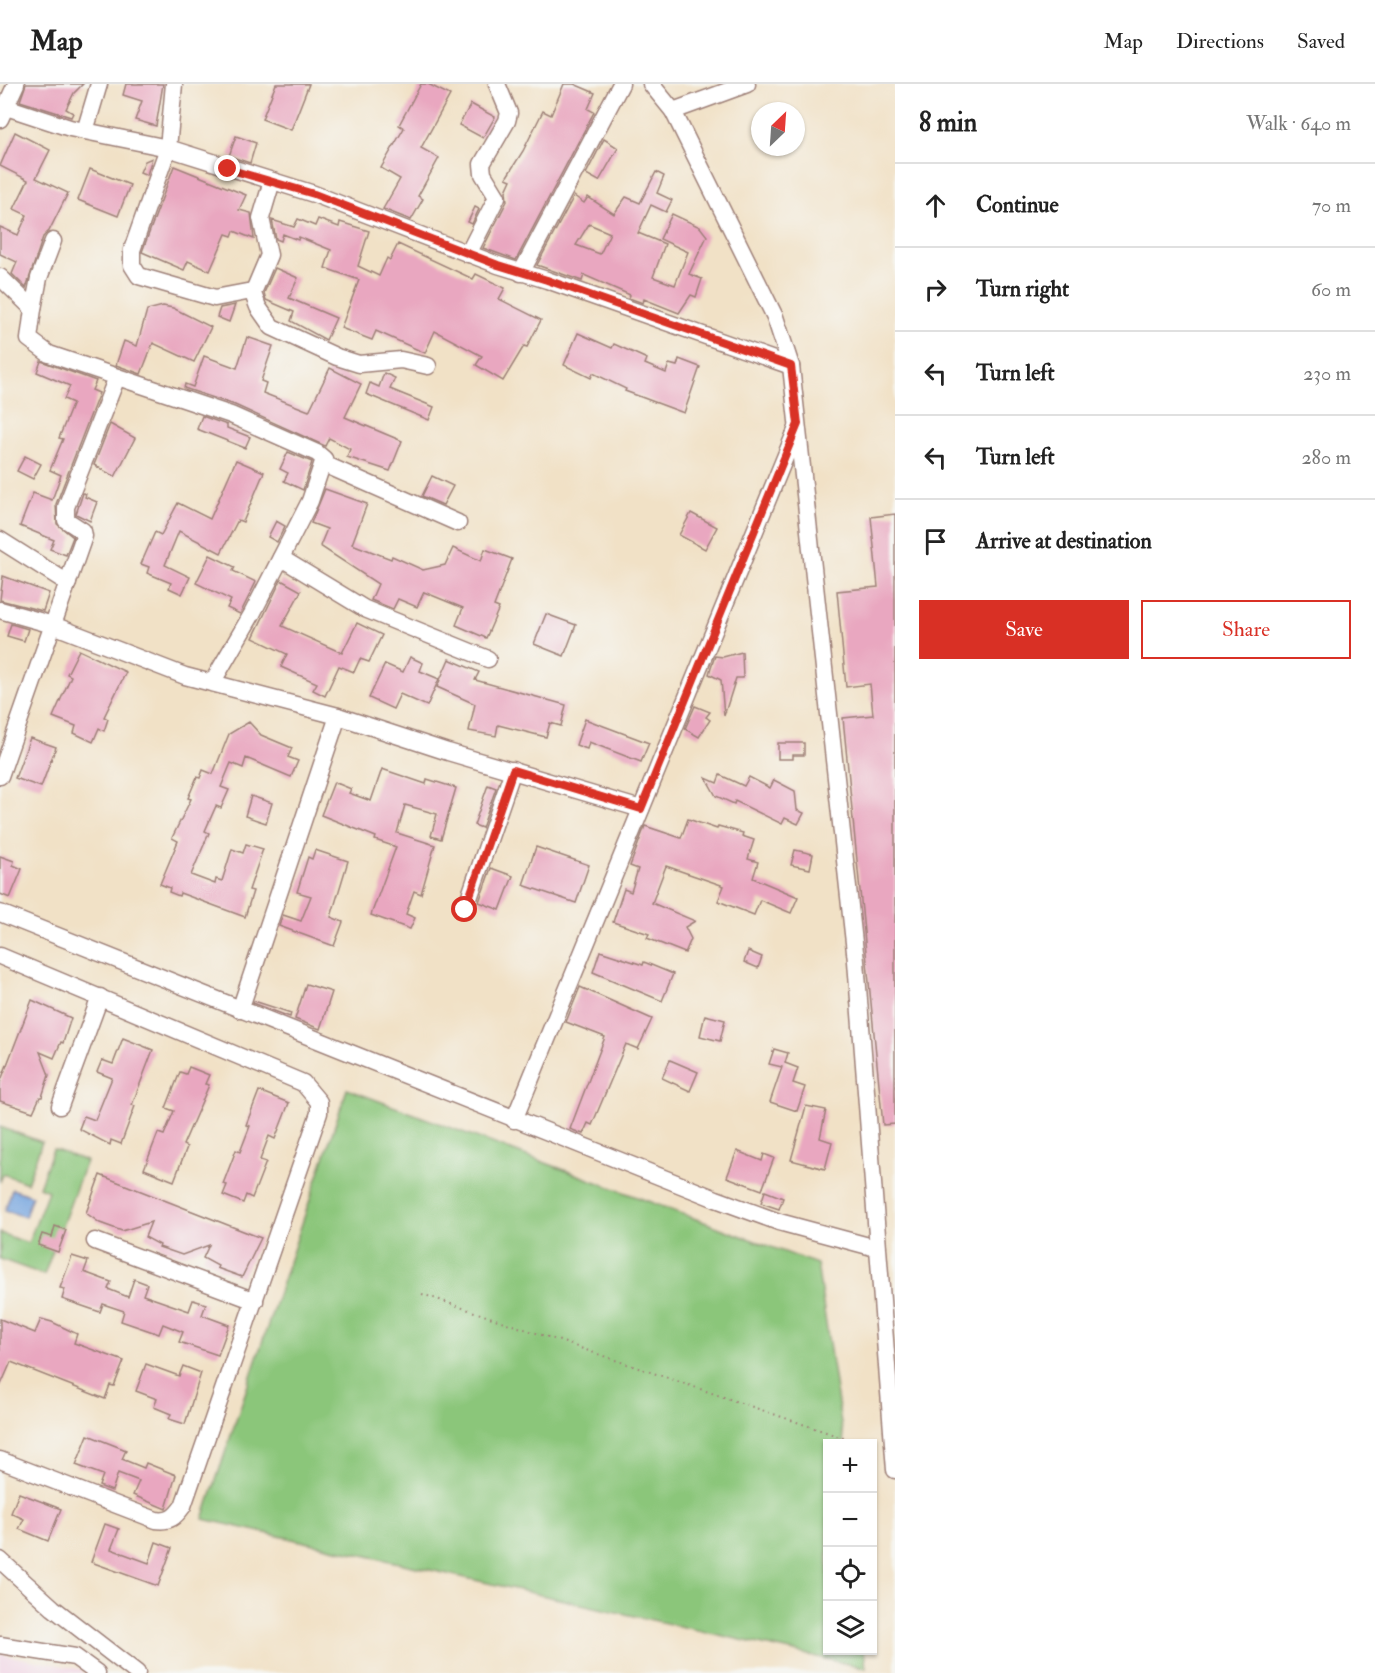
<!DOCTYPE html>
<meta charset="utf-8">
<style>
:root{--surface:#fff;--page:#f6f6f6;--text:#222;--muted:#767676;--line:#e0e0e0;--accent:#d93025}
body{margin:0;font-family:"IM FELL Double Pica",serif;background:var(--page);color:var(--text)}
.controls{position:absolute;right:18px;bottom:18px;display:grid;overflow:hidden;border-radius:0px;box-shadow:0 2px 4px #0004}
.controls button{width:54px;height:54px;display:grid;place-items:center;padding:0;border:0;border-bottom:2px solid var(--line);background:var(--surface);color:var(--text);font:30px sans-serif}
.compass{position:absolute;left:751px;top:18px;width:54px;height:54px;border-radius:50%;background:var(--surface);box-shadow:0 2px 4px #0004;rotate:25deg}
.stop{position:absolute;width:18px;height:18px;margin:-14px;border:4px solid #d93025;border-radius:50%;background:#fff}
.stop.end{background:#d93025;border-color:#fff;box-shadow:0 2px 6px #0008}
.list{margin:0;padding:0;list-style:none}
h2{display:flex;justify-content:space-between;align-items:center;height:78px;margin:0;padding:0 24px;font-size:26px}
h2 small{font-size:20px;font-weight:400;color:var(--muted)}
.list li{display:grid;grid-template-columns:39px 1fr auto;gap:18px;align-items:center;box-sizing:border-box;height:84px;padding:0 24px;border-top:2px solid var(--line)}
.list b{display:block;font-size:22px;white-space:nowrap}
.list em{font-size:20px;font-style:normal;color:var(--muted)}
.actions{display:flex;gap:12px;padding:18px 24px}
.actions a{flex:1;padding:14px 0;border:2px solid var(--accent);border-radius:0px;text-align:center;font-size:21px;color:var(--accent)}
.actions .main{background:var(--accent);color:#fff}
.icon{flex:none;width:33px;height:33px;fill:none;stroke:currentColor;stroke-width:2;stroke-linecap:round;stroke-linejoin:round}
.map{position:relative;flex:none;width:895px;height:1589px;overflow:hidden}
header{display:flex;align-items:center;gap:36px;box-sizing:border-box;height:84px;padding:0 30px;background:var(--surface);border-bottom:2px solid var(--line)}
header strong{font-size:28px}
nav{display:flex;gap:33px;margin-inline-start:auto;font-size:21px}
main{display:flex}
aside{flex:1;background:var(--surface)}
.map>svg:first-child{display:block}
</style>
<header>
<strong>Map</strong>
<nav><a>Map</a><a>Directions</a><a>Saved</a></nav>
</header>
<main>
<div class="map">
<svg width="895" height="1589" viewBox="0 0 895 1589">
<rect width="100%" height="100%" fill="#f6f6f2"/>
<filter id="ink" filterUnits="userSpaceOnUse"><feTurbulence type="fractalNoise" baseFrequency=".0167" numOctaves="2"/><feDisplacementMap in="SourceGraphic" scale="12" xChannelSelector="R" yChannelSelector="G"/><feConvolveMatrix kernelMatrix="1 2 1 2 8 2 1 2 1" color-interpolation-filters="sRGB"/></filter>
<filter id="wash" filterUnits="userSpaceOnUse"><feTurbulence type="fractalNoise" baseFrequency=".008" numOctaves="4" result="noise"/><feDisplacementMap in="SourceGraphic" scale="24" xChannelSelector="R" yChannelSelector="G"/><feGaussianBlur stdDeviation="1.35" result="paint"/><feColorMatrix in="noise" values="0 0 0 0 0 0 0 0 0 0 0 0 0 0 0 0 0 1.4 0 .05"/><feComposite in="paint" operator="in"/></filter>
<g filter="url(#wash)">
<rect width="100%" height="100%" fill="#f1e1c6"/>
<!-- built -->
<polygon fill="#f1d0e4" points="0,1570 79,1585 85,1589 0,1589"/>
<!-- green -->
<g fill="#8bc67a" stroke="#6a7252" stroke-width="1.5">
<polygon points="347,1005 817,1180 844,1359 828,1360 828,1566 864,1567 866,1584 203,1435"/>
<polygon points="0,1043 42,1058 27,1099 3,1090 0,1098"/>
<polygon points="53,1065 86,1077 44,1191 0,1175 0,1149 28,1159 48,1107 39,1103"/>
</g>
<!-- water -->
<polygon fill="#75a4df" stroke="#606285" stroke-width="1.5" points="12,1105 32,1112 25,1133 5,1126"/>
<g id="blocks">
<!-- building -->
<g fill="#e9a7c0" fill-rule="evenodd">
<polygon points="26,0 83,0 74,9 66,25 73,29 71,33 20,17"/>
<polygon points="126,0 163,0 156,42 135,36 142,17 123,11"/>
<polygon points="276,0 309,0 291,46 262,35"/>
<polygon points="421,0 428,0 450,11 421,64 439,74 418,112 423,115 411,136 383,125 400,95 381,84 404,44 399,41"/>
<polygon points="564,0 574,0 595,9 588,25 594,28 516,176 483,164 507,117 506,107 511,96 506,94 523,67 543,27 551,31"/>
<polygon points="471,20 495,33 483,54 459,41"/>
<polygon points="15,48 50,66 36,94 68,109 49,147 43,153 26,204 12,190 17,178 0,170 0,143 18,151 27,131 14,125 28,96 0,82"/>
<polygon points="236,52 256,59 250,79 229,72"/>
<polygon points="604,55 618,64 599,97 586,90"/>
<polygon points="152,74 147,91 140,88 145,77"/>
<polygon points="174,82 246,111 239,126 251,129 254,155 234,147 232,152 226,150 210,187 188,177 184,186 142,168"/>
<polygon points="90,85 130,101 118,132 78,116"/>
<path d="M656,88L664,92L657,109L672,116L666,128L651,121L638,149L665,160L653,193L675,201L688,168L660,155L672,130L700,143L707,152L689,190L702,195L696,213L691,211L679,229L644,215L643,219L629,214L630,211L584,191L582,197L537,181L574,112L584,119L588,113L614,130L626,113L640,119ZM589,140L610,149L600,170L576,161Z"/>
<polygon points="475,123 479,125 472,140 468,138"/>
<polygon points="298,135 315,142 318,135 339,143 340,138 369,147 358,182 379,192 387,174 390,176 398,160 473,195 476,190 505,204 499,215 541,236 527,263 524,262 503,297 476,281 482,272 435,247 425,269 376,247 372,256 341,244 359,196 325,184 331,166 299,153 298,156 283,150 281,157 276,155 272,136 294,143"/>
<polygon points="275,184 298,194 289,214 336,234 326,256 291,237 294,228 266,216 264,209"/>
<polygon points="235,221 229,238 217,233 220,224"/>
<polygon points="163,222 173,224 211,243 194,278 153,259 141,290 116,281 124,257 137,262 147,226"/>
<polygon points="578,249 612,264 614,260 647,275 645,280 666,289 669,280 677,282 679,275 700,283 684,329 625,307 626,305 593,289 591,294 564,281"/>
<polygon points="247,253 273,262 261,297 266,299 263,309 309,327 330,284 361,300 345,333 402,357 390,387 347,373 350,365 329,354 325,362 235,321 184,304 185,300 193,303 204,272 237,284"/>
<polygon points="41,277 96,297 92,306 99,309 56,420 57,440 73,453 66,471 50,465 54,456 20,442 33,409 52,416 61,391 50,386 63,355 59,354 73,319 64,315 70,302 37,288"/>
<polygon points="384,289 395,294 390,305 434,323 429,336 366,310 370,299 379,303"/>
<polygon points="202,332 227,341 227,344 250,353 245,364 197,345"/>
<polygon points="110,340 135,354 115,393 94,381"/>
<polygon points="288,368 312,378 303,406 284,397 288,389 280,385"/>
<polygon points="25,372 41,380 33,395 17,387"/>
<polygon points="236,376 264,388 243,438 238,436 221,469 179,447 165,481 190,493 182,510 169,504 171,499 147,489 149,483 141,480 155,448 161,451 178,419 210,435"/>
<polygon points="432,392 453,402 443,421 422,412"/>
<polygon points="325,405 367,420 352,460 391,475 392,472 423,486 445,481 453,464 481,477 485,465 512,475 494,522 499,524 486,554 456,541 463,524 424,508 417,523 398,515 393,525 371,516 378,500 320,462 327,445 311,439"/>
<polygon points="83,409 86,410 85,413 97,418 90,437 76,430"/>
<polygon points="691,429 717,443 705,465 679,451"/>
<polygon points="895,430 895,1040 883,1041 843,634 873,631 870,600 846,603 837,507 878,503 871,433"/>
<polygon points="276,437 285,442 277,458 268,453"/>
<polygon points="210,471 235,483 233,487 256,498 240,530 227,524 231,516 196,499"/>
<polygon points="3,492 49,509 43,527 0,516"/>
<polygon points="281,496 301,507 282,542 342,569 357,539 382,551 369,578 360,575 354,588 339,582 325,612 313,606 317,599 281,583 287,570 253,554"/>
<polygon points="546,530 576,541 564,572 534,560"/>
<polygon points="11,540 28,545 24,557 7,552"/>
<polygon points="79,566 126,588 104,633 108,635 104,647 99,644 93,658 74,649 76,642 53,633 71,592 67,590"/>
<polygon points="742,568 743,594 736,594 724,632 721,596 709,590 711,583 715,572 723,573"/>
<polygon points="410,573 423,579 420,587 439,595 427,622 400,610 393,625 369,614 385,580 403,588"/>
<polygon points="449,575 479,588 475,596 566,621 561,642 550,639 546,653 498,641 496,652 469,647 475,620 437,603"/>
<polygon points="695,622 710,628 706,633 710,636 699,653 685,645"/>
<polygon points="585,635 649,659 641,678 589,658 587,665 576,661"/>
<polygon points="249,638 261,651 292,664 288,673 298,677 291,693 246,674 243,684 231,679 221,703 229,706 221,724 216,722 205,747 209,749 191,791 215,800 216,795 222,797 232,765 243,769 246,760 263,765 249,806 253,807 245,833 180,809 179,812 169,808 170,804 160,800 178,757 172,754 191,715 188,714 197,693 200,694 203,686 213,690 229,650"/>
<polygon points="30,654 56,663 41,703 15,694"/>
<polygon points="778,659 804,659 804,671 793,671 793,675 778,675"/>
<polygon points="382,685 426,700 427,695 456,704 441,755 431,752 437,730 405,721 397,749 435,761 421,810 414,807 406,830 415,834 410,845 371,831 396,763 375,756 376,753 321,731 334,698 351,705 349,709 371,717"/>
<polygon points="720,691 744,702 749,693 770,704 774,696 795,707 797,726 804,729 798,740 785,734 782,740 735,717 734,720 716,712 706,694 717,699"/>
<polygon points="488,701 496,704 482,744 474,741"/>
<polygon points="251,712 272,719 266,739 245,732"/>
<polygon points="688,735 717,745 718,742 743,749 742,752 754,756 748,775 758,778 753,794 798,813 791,829 760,816 754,831 718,817 724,802 666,782 652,819 695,837 685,843 691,855 685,869 647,854 649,850 613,838 624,805 631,808 638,785 630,782 645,742 681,754"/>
<polygon points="536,763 589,781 576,819 523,801"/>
<polygon points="315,766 348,777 331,833 343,838 334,862 279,842 283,831 301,837 311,812 297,808 308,773 312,775"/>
<polygon points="795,766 813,770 810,785 791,781"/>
<polygon points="0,772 14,777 13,781 22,785 10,814 0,810"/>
<polygon points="491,784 513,792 500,826 479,818"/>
<polygon points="600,867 643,881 644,878 673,890 662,917 593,888"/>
<polygon points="748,867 762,873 758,884 744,878"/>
<polygon points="306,900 332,908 320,945 295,935"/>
<polygon points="580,903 652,935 638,965 626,960 592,1041 588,1039 583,1050 570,1045 605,953 566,938"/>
<polygon points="32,916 71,934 63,959 61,958 54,974 40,968 49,991 42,1013 40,1013 33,1028 0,1017 0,999"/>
<polygon points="254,917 291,929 290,933 253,919"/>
<polygon points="705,931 725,936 720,957 700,952"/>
<polygon points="123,954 153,966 132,1021 135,1022 121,1060 111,1056 110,1061 79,1045 84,1032 95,1036 112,994 97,988 102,976 113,980"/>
<polygon points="774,965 788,969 785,979 798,984 793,999 805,1003 797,1027 770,1018 782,983 769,980"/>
<polygon points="670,976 698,988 690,1007 662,994"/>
<polygon points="189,983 209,991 205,1000 209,1001 183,1061 187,1063 174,1097 144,1085 158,1049 164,1051 174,1027 166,1024 180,988 186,990"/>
<polygon points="259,1007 289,1019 275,1055 269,1052 260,1076 266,1078 252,1114 246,1111 243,1119 223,1111 227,1101 223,1100 236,1066 240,1068 250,1042 246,1041"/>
<polygon points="806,1022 826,1026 820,1054 832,1058 825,1085 791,1076"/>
<polygon points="737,1067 762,1077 764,1070 774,1074 762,1106 727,1093"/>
<polygon points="100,1091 261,1154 242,1193 217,1184 218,1182 203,1174 209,1161 182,1171 159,1163 160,1161 145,1153 151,1138 122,1147 100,1139 86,1129"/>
<polygon points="765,1107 783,1114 779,1125 761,1119"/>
<polygon points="55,1142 66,1146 58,1168 38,1161 42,1150 52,1153"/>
<polygon points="72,1172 88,1177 84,1188 111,1198 108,1205 128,1213 134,1195 147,1200 143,1211 189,1227 193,1216 206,1220 202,1231 229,1241 218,1271 179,1258 183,1248 163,1240 159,1250 121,1237 124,1227 103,1220 100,1228 62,1215 65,1205 60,1204"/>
<polygon points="0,1235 35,1249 41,1235 52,1238 77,1250 74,1259 124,1277 114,1302 110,1301 105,1315 11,1278 0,1303"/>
<polygon points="146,1280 179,1292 183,1282 201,1289 185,1340 169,1335 171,1330 154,1323 157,1315 136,1307"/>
<polygon points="88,1351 126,1366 122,1375 144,1384 146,1379 176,1391 166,1425 133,1411 139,1397 118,1389 112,1407 99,1402 103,1391 76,1381"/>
<polygon points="19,1409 61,1425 48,1457 19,1445 24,1435 11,1429"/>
<polygon points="105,1440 119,1445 111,1465 149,1479 156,1458 172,1464 158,1502 91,1478"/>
</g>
</g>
</g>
<g filter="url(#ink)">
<use href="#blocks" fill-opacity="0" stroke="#9e8078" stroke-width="1.5"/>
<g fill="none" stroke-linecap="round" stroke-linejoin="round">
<defs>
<g id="minor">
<polyline points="174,0 168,64 132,166 132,181 139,192 215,214 252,207 255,204 269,171 261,134 272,97"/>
<polyline points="651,0 673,27 775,233 791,282 856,877 895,1386"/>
<polyline points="0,21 70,44 168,64 314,110 498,181 547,196 791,282"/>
<polyline points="673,27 747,0"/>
<polyline points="0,35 16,0"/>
<polyline points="85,47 99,0"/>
<polyline points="468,170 497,113 483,90 482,80 507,37 509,29 497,0"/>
<polyline points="521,189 621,0"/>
<polyline points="0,193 33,225 29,255 49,270 231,331 317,369 324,375 310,417 252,530 212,599"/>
<polyline points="252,207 258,223 272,243 337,273 359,280 401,276 428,282"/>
<polyline points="33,225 39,194 53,157"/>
<polyline points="324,380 458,439"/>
<polyline points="0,456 68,499"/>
<polyline points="281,474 365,525 488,575"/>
<polyline points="0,526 53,541 185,592 338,632 448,668 641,725"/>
<polyline points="0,692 84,452 83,447 66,436 66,423 117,293"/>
<polyline points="465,826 513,686"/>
<polyline points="0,829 716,1115 779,1138 876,1164"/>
<path d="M0,872L303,999L319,1018V1029L183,1422C175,1433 170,1438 156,1436L0,1376"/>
<polyline points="240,926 338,632"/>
<polyline points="60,1022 100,913"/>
<polyline points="514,1036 797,344"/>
<polyline points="95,1157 255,1217"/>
<polyline points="0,1476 53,1524 137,1589"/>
<polyline points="0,1561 75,1573 97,1589"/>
</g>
</defs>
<!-- minor casing -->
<use href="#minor" stroke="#9e8078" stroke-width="19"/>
<!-- path -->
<polyline stroke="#9e8078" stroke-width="2" stroke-dasharray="1.5 4.5" stroke-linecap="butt" points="422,1210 861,1360"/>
<!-- minor -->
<use href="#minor" stroke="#fff" stroke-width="16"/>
</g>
</g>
<g fill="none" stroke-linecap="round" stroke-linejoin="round" filter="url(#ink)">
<!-- route -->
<polyline stroke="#d93025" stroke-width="8" points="228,85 314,110 498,181 547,196 791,282 798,340 641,725 513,686 465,826"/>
</g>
</svg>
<div class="controls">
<button>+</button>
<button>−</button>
<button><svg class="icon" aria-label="locate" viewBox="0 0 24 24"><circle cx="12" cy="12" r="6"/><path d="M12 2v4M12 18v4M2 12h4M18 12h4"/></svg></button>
<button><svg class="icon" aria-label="layers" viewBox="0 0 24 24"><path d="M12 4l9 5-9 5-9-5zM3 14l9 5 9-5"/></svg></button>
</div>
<svg class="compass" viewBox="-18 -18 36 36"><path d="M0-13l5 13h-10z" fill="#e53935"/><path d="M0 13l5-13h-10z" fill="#767676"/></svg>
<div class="stop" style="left:465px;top:826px"></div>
<div class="stop end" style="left:228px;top:85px"></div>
</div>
<aside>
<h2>8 min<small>Walk · 640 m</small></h2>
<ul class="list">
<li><svg class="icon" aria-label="ahead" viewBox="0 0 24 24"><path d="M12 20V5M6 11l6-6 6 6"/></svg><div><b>Continue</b></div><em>70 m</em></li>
<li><svg class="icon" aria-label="right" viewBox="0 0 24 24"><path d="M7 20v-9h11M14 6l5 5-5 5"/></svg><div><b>Turn right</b></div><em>60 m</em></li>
<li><svg class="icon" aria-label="left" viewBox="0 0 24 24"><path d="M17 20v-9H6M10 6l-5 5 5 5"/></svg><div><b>Turn left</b></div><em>230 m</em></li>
<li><svg class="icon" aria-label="left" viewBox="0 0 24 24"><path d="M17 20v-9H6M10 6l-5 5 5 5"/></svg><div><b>Turn left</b></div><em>280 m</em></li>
<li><svg class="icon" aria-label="arrive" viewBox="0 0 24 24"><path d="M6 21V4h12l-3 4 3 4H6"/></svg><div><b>Arrive at destination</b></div></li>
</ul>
<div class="actions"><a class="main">Save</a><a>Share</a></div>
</aside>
</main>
